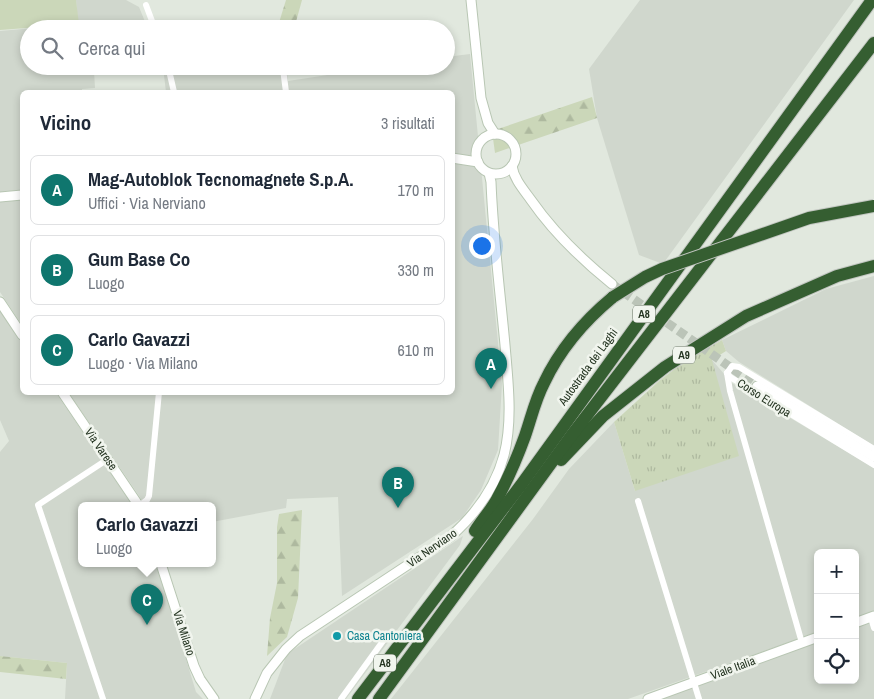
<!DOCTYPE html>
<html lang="it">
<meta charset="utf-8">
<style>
:root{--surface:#fff;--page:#f6f6f7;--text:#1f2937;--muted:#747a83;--line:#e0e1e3;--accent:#0f766e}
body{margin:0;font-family:"Archivo Narrow",sans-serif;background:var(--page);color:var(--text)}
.controls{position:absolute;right:15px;bottom:15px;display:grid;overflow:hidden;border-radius:8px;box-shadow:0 2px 8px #0003}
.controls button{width:45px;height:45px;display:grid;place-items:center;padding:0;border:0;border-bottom:1px solid var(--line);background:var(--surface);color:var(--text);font:25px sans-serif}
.you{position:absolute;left:481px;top:245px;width:18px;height:18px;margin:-12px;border:4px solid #fff;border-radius:50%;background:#1a73e8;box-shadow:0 0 0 8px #1a73e833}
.badge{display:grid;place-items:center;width:32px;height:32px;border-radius:50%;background:var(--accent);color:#fff;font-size:16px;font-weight:700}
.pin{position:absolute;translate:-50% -41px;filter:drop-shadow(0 1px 2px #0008)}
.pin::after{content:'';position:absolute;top:26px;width:18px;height:15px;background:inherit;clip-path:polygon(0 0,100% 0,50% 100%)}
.popup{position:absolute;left:78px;top:502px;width:138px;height:65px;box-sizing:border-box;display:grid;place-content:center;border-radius:8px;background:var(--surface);filter:drop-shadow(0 1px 4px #0005);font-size:16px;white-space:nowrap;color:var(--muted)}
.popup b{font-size:19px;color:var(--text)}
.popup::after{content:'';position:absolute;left:50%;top:100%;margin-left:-10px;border:10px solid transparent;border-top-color:var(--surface)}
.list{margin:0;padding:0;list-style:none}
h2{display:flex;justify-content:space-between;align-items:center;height:65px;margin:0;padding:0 20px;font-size:21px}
h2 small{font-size:16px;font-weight:400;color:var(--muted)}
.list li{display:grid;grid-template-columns:32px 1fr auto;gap:15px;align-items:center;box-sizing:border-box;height:70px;margin:0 10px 10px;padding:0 10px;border:1px solid var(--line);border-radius:8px}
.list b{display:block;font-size:19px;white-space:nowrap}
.list p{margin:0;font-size:16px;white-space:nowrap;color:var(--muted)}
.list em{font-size:16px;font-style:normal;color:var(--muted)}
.icon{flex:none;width:28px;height:28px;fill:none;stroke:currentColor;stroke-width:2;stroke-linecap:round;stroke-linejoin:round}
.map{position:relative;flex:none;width:874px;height:699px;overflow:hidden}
.search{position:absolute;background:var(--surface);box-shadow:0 2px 8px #0003;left:20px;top:20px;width:435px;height:55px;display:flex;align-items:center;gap:12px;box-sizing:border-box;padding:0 18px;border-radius:28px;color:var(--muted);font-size:19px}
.panel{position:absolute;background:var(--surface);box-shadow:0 2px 8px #0003;left:20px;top:90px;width:435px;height:305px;border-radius:8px}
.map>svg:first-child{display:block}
</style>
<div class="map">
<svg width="874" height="699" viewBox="0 0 874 699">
<defs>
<pattern id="grass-tufts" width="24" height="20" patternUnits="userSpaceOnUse" patternTransform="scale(1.25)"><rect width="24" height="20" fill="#cbd7b9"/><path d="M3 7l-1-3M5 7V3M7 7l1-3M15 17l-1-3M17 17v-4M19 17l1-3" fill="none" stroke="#aeb99f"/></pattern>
<pattern id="forest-firs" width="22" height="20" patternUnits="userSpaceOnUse" patternTransform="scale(1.25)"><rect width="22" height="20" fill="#cbd7b9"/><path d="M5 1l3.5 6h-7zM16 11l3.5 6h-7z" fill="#aeb99f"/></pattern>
</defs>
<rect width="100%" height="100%" fill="#e1e8de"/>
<!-- built -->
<g fill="#d0d7cd">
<polygon points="76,0 126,0 139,7 148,29 29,29 29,66 148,66 94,71 95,88 82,89 82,92 22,92 22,325 0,292 0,31 78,24"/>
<polygon points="640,0 854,0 663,264 639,255 597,118 589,69"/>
<polygon points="470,54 502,384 498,450 481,490 462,518 342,596 338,497 287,499 286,508 212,522 212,506 146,506 69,393 452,392 452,92 166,92 163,67 286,66 288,81 387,66 446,66 446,57"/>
<polygon points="874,276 874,446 739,362 726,351 722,340 826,289"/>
<polygon points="0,309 22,342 22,392 56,393 133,506 82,506 82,564 157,564 196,692 203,699 65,699 67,663 0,656 0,452 9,441 0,420"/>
<polygon points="712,360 732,383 874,468 874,612 855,619 855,553 818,553 818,632 628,699 391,699 533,519 569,469 614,422 635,491"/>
<polygon points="463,536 460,545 346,699 270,699 287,654"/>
<polygon points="874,619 874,699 653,699 818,640 818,680 855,680 855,626"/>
</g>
<!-- grass -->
<polygon fill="url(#grass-tufts)" points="722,340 726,351 712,360 739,456 635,491 614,422 659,381 684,362"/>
<!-- forest -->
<g fill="url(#forest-firs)">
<polygon points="286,0 302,0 294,29 277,29"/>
<polygon points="592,97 597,118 495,153 492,131"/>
<polygon points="302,510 298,598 287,637 267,656 270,618 277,583 277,527 279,514"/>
<polygon points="0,656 67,663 66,679 0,672"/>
</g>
<!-- park -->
<polygon fill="#cbd7b9" points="0,0 76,0 79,24 0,30"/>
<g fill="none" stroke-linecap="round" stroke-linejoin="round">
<!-- secondary-tunnel -->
<polyline stroke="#bbc4b8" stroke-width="9" stroke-dasharray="9 4.5" stroke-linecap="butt" points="612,284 757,386"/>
<defs>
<g id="secondary">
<polyline points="471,0 481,98 488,123 495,134"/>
<circle cx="496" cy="154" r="20"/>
<polyline points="452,158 478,162"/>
<path d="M512,166C514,179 523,189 531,200C554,233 581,259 612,284"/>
<polyline points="0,197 22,195"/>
<polyline points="0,302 22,335"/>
<polyline points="757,386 874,457"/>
<polyline points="62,392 139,506"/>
<polyline points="161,564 194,666 200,679 214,699"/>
<polyline points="855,623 874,616"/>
<path d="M255,699L267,673L286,649L300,636L450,537C475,515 495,489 504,455C513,420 508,381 505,345C500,291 493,236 491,182L489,173"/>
<polyline points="648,699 818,637"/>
</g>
<g id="highway">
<polyline points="561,460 603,416 665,367 746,316 837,276 874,266"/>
<path d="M475,531C482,520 491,510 497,499C508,479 517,458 525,436C531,419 535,400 544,383C560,349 584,321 613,297"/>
<polyline points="358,699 521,485 872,0"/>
<polyline points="379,699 571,436 874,43"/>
</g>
</defs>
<!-- secondary casing -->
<use href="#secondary" stroke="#b8c6b3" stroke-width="11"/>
<!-- highway casing -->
<use href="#highway" stroke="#c2c6c1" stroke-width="14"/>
<!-- street -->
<g stroke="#fff" stroke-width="6">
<polyline points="146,5 155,29"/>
<polyline points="168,66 174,92"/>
<polyline points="283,69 286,92"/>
<polyline points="727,373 730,391 802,643"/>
<polyline points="727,373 730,377 874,465"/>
<polyline points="727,373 732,366 739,367 874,449"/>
<polyline points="638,501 699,699"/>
<polyline points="139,506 147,500 149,496 159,392"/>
<polyline points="871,618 874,628"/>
<polyline points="103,699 38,505 108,459"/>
<polyline points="341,699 383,641"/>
</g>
<!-- secondary -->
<use href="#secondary" stroke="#fff" stroke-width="9"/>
<!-- highway -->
<use href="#highway" stroke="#355e31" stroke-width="12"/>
<defs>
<polyline id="highway-bridge" points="613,297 645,277 662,269 809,218 874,206"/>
</defs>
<!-- highway-bridge casing -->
<use href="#highway-bridge" stroke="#c2c6c1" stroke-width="14" stroke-linecap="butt"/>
<!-- highway-bridge -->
<use href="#highway-bridge" stroke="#355e31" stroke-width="12"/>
</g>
<!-- markers -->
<circle fill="#0f9aa8" stroke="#f1f5ee" stroke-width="2" cx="337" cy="636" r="5"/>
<g text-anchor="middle" stroke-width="5" stroke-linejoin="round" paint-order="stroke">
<!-- shield labels -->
<g fill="#f1f5ee" stroke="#626f5f" stroke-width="1">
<rect x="633" y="305.5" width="22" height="17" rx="4"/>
<rect x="673" y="346.5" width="22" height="17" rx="4"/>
<rect x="374" y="654.5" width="22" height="17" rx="4"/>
</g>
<g font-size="11" font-weight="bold" fill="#253522">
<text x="644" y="318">A8</text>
<text x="684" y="359">A9</text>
<text x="385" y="667">A8</text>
</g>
<!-- street labels -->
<g font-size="12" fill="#253522" stroke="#f1f5ee">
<text transform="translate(588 367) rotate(-54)" y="4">Autostrada dei Laghi</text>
<text transform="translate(764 398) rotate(32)" y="4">Corso Europa</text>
<text transform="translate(101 449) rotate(56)" y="4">Via Varese</text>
<text transform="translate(432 548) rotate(-35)" y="4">Via Nerviano</text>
<text transform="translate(184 633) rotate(72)" y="4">Via Milano</text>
<text transform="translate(733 668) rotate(-20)" y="4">Viale Italia</text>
</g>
<!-- culture labels -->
<g font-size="12" fill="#0d838f" stroke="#f1f5ee" text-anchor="start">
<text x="347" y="640">Casa Cantoniera</text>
</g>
</g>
</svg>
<div class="controls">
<button>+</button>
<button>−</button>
<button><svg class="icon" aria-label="locate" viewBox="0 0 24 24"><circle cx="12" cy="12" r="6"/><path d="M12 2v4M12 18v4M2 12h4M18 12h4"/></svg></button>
</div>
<div class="you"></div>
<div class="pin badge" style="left:491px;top:389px">A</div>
<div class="pin badge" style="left:398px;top:508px">B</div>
<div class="pin badge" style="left:147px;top:625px">C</div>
<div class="popup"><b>Carlo Gavazzi</b>Luogo</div>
<div class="search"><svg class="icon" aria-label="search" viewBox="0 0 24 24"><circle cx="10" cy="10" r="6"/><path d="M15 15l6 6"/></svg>Cerca qui</div>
<section class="panel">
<h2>Vicino<small>3 risultati</small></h2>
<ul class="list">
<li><span class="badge">A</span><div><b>Mag-Autoblok Tecnomagnete S.p.A.</b><p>Uffici · Via Nerviano</p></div><em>170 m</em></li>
<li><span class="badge">B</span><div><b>Gum Base Co</b><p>Luogo</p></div><em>330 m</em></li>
<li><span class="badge">C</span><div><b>Carlo Gavazzi</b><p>Luogo · Via Milano</p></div><em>610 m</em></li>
</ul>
</section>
</div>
